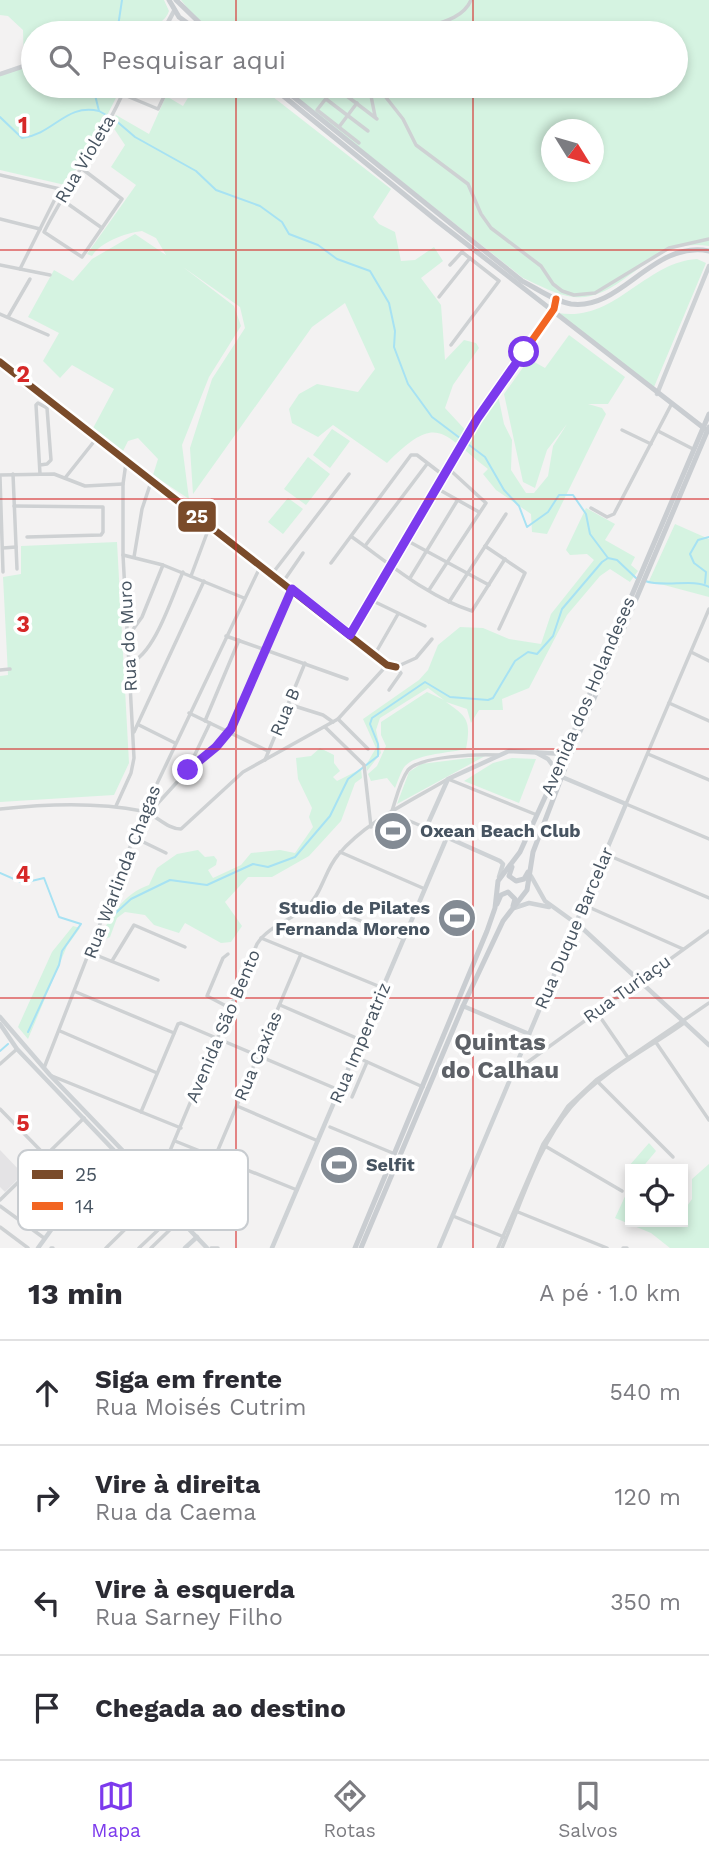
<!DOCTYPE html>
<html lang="pt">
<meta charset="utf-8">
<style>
:root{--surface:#fff;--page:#f7f7f7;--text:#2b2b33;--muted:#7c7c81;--line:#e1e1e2;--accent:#7c3aed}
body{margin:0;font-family:"Work Sans",sans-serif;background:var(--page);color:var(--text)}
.controls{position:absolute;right:21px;bottom:21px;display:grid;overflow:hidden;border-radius:0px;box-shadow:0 4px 10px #0003}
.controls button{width:63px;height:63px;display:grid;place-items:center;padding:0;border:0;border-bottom:2px solid var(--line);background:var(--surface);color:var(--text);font:35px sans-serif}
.compass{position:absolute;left:541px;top:119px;width:63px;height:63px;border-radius:50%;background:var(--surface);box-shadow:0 4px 10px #0003;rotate:127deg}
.stop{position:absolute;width:21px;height:21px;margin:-16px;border:5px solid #7c3aed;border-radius:50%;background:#fff}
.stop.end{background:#7c3aed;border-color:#fff;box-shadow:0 2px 7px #0008}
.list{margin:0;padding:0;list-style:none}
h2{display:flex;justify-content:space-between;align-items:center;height:91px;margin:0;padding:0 28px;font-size:30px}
h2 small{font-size:23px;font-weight:400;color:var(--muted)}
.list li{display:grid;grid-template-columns:46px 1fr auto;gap:21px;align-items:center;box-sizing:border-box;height:105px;padding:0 28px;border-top:2px solid var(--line)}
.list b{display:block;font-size:26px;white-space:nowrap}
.list p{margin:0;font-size:23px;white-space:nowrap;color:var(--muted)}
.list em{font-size:23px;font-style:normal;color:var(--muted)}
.icon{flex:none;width:38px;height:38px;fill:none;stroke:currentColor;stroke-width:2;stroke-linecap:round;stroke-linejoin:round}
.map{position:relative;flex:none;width:709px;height:1248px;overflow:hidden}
.search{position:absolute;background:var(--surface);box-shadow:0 4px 10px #0003;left:21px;right:21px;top:21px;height:77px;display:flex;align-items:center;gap:18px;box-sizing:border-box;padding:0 24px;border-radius:38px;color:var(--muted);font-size:26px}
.sheet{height:511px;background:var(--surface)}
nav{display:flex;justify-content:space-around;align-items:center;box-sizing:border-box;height:98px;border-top:2px solid var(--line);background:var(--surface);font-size:19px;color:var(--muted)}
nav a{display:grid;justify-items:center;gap:4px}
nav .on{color:var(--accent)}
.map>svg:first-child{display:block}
</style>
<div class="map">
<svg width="709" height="1248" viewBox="0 0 709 1248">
<rect width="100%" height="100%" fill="#f3f2f2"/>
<!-- education -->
<polygon fill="#e4e3e5" points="0,1150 23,1174 5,1192 0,1187"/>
<!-- green -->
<g fill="#d5f3e1" fill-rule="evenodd">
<path d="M0,0H164L169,11C158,45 65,33 33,33V86H122L89,151L65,185L0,170V75L24,67L23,30L8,16L0,15Z"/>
<path d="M181,0H709V246C648,236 623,302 574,297C556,295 539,285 523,278L282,86H676V33H213L200,24ZM552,130H594V172H552Z"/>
<path d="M195,86H259L391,189L373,217L379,224L395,232L401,261L415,260L434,247L443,261L421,278L441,305L445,360L464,340L476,343L479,348L453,385L445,408L470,435L498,395L504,424L512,440L511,470L526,493H534L548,476L553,446L567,424L547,450L535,488L523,482L504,394L529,359L545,368L569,335L625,377L608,404H588L602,408L606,414L547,534L532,532L531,514L496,490L483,474L488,469C441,433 438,412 387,463L333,425L318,437L292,423L289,409L299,394L317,384L358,392L375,369L345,303L312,327L193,494L190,448L212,379L245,328L240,307L183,267L234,306L241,326L209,377L182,445L189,499L153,475L158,459L138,438L128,441L122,453L91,432L114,389L72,365L60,378L43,361L59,333L28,317L54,270L73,281L92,259L135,234L166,255L156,238L142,231C126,233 100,242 92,256L87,254L136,185L111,167L125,145L111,124L116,115L149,134L166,96L183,106Z"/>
<path d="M697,259L706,263L654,387L558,313C614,323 645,262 697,259Z"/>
<polygon points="332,429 350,441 330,468 313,455"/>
<polygon points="308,457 330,474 306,505 284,489"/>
<polygon points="288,498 303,509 283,534 268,522"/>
<path d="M586,508L615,524L605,540L635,557L631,565L638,571L630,582L610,569L600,576L567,615L529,688L502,699L503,710H479L471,723L467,709L446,702C468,717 471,721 466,749C449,753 416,754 405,766C401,771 398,781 395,788L387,778L371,781L368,774L377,766L386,746L381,735V722L427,692L444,700L428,688L380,718L376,730L381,753L367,771L366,765L376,748L363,719L419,680L428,670L438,645L460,627L483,628L509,639L541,644L551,614L594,560L587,554L570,555L566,550Z"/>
<polygon points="675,524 709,539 709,597 649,581"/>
<polygon points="117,542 129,763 114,795 0,802 0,676 8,675 3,577 21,574 21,546"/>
<path d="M320,748L334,755V763L340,771L333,777L337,781L361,769L362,778L355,783L341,821L309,856L272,877H248L225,902L242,926L231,942L221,943L185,923L179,933L154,925L145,915L125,912L117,918L110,937L100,942C107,917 125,893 149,885L157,868L177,854L198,850L205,857L214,856L217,860L216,865L208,870L213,878L241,865L251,853L280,850L295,853L313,827L309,817L312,808L298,779L296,758L311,756Z"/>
<polygon points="485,756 397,804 409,772 421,764"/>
<polygon points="512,758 536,759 519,803 464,781 493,763"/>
<polygon points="394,818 409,824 399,847 377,837 382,824"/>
<polygon points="73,926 80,928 67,946 28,1039 18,1027 52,952"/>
<polygon points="649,1143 656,1151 641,1169 630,1169 630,1222 683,1222 683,1212 692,1199 692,1179 709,1164 709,1248 670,1248 651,1233 615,1218 628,1190 629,1166"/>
</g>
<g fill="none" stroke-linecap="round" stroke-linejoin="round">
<!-- stream -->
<g stroke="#a7e2f3" stroke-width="2">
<polyline points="117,33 122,0"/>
<polyline points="96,86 94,91 99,111 108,116"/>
<path d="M0,117L22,138C54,134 66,103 99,111"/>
<polyline points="114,119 135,137 196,171 216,190 260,206 282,222 289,234 318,245 337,259 370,271 389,303 395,331 394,347 408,384 432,417 485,457 504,490 519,506 527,527 548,512 559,495 573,495 586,514 590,534 608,558"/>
<path d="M645,581C665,588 693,578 709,587"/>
<polyline points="705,583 706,572 694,563 690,554 698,540 709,537"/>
<polyline points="0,873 23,883 44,878 59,917 81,924 62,951 59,965 28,1032"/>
<polyline points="108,920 131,899 170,880 207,885 253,864 268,867 295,857 330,816 348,779 378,756 378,744 370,724 372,718 425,682 450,697 488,700 493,698 515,661 528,652 537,654 553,636 562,609 602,562 608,558 617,560 636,578"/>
<polyline points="0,1051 8,1044"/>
</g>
<!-- street -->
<g stroke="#ced1d3" stroke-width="3.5">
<path d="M411,33C430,24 462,22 471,0"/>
<polyline points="369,86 375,116"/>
<polyline points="377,86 403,119 416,145 468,184 481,214 491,228 541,266 553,284 562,291 574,295 595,293 669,248 709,239"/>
<polyline points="122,94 158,109 169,86"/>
<polyline points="326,99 368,131"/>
<polyline points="339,127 357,103"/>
<polyline points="359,143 317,110 335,87 377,119"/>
<path d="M81,168L122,199L82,257L44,232C69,182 104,138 126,86"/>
<polyline points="0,175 60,189 20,269"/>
<polyline points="61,199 102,228"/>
<polyline points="0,219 40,229"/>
<polyline points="0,265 50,275"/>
<polyline points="450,265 462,252 499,281 451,345"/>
<polyline points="439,297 470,258"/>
<polyline points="0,314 48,335"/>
<polyline points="8,317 30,279"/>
<polyline points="622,430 651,444"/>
<polyline points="658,431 693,449"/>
<polyline points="40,465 47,464 51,460 47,408 38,403 36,405 40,474"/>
<polyline points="13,474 17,569"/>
<polyline points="0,475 54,474 85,486 123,484"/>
<polyline points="0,477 3,572"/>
<polyline points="65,478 96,439"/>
<polyline points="438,489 479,512"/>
<polyline points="14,506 103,507 103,532 101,535 27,537"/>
<polyline points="591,508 607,517 614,514 671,405"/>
<path d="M352,537C390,564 428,597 472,611L505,559"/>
<polyline points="406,540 489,585"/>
<polyline points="365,546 427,464"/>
<polyline points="485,546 525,573 499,629"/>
<polyline points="3,548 16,547"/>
<polyline points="123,555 163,565 244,598"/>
<polyline points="134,557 142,509 151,482"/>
<polyline points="331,563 411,455 417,455 443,475"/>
<polyline points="272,574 349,474"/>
<polyline points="191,576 210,525"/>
<polyline points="410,578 457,501"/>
<polyline points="283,582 303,553"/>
<polyline points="429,590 486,503 449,469"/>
<polyline points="371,600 425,626"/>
<polyline points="449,602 506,514"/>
<polyline points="709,609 626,804 709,839"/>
<polyline points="129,635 142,617 163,565"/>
<polyline points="350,635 387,665 396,667"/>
<polyline points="226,636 347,679"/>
<polyline points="691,652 709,661"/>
<polyline points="375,654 398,614"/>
<path d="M130,663C155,654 172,596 183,572"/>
<polyline points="396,667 416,658 432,639"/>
<polyline points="0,670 10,669"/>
<polyline points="389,690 401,673 396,667"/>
<polyline points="669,703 709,721"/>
<polyline points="288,704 323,715 333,722"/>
<polyline points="189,713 268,751"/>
<polyline points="338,719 368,749"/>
<polyline points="205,721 239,640"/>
<polyline points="139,725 175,743"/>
<polyline points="325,727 364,765 371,827"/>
<polyline points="134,732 204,581"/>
<polyline points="648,754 709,780"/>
<polyline points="265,760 305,663"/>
<polyline points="188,769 210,723"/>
<polyline points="116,806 131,773 134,758 123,555 123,484 126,463"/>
<path d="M0,809C45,804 97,802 142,811C156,814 166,829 181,829L243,772L338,719L387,665"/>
<path d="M392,811C396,799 400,781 408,770C420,756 478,754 498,755"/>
<polyline points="149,813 188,770 228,733 292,589"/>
<polyline points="391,813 426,828"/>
<polyline points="133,837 166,853"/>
<polyline points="340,852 425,889"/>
<polyline points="605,854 709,898"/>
<polyline points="313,901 404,939"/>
<polyline points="584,905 683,949"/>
<polyline points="261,938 383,988"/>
<polyline points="91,953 158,980"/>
<polyline points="228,954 223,958 207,996 230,1008"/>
<polyline points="112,961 134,925 185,947"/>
<polyline points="76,992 174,1033"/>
<polyline points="280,1005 361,1040"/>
<polyline points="596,1011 629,1059"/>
<polyline points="60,1031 157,1073"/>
<polyline points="655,1041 709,1120"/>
<polyline points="354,1056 423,1087"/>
<polyline points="0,1064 17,1049"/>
<polyline points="44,1068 144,811 261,565"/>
<polyline points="514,1072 709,931"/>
<polyline points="52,1076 181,1128"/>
<polyline points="598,1082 673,1157"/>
<polyline points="352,1097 367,1062"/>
<polyline points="237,1106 318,1141"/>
<polyline points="0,1109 44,1154"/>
<polyline points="141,1112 178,1024 181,1023 339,1090"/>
<polyline points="330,1127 395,1154"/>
<polyline points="175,1141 297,1190"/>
<polyline points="545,1146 622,1191"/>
<polyline points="215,1157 301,954"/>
<polyline points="152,1179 160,1169"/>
<polyline points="181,1179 246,1206"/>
<polyline points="223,1181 233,1166"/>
<path d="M156,1184L257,944C268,926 292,920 308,906C322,893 325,870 338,855C365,822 411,801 448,779L537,815"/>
<polyline points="174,1190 193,1155 200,1160 190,1184"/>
<polyline points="0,1200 84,1118"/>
<polyline points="0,1206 44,1238"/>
<polyline points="518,1212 607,1248"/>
<polyline points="453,1216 504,1237"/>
<polyline points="0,1227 28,1248"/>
<polyline points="51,1248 53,1248"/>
<polyline points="106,1248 158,1197"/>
<polyline points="139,1248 175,1214"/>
<polyline points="151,1248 180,1220"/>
<polyline points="211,1248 218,1248"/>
<polyline points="498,1248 543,1144 568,1106 596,1080 709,1003"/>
<path d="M502,1248C522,1202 538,1146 571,1107C601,1072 648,1049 684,1023"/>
<polyline points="623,1248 627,1248"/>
</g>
<!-- secondary -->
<g stroke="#ced2d5" stroke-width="4.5">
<polyline points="166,26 174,11"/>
<polyline points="146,33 171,25 191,26"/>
<polyline points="0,74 33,63"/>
<polyline points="0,362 350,635 477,419 554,309 556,299"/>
<polyline points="657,394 709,266"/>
<polyline points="537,753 548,759 557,771"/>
<polyline points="531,876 545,901 581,927 709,1045"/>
<polyline points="499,877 503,864 500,861 426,828 448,779 509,751 564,754"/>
<polyline points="514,908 529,903 549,907"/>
<polyline points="463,1006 529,1034"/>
<polyline points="0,1017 50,1075 150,1179"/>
<polyline points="0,1024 17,1049 148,1186"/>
<polyline points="146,1173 162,1167"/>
<circle cx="151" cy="1183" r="4.5"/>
<polyline points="149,1187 207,1248"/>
<polyline points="38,1248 64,1212 120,1157"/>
<polyline points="185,1248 197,1237"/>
<polyline points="272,1248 447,837"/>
<polyline points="439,1248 626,804 562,777"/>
</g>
<!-- primary -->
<g stroke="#c9cdd1" stroke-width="5">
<polyline points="169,0 179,17 201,33"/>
<polyline points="176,0 210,33"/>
<polyline points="271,86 437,221 705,429"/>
<path d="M280,86L522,281C538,289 554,301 571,304C622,311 652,240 709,251"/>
<polyline points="512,867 509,876 516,881 524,879 528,872"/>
<polyline points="497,904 501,895 508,892 515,899 513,906"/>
<polyline points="355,1248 487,931 495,908 498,881 520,852 557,771 709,414"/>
<polyline points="361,1248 463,1006 503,921 527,890 533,852 570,755 709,427"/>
</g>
<defs>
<polyline id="bus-1" points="0,362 387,665 396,667"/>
<polyline id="bus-2" points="350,635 477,419 554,309 556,299"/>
</defs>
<!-- bus-1 casing -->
<use href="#bus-1" stroke="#fff" stroke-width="12"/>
<!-- bus-2 casing -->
<use href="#bus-2" stroke="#fff" stroke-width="12"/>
<!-- bus-1 -->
<use href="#bus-1" stroke="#7a4b2a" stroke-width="7"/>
<!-- bus-2 -->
<use href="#bus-2" stroke="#f26522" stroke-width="7"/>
</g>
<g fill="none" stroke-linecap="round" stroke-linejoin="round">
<!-- route -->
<polyline stroke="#7c3aed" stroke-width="9" points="188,770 216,747 231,729 292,589 350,635 477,419 524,352"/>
</g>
<!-- grid -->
<path fill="none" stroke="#d62828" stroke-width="2" stroke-opacity="0.55" d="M236,0V33M473,0V33M236,86V1248M473,86V1248M0,250H709M0,499H709M0,749H709M0,998H709"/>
<!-- icons -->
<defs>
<symbol id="stadium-disc" viewBox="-11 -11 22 22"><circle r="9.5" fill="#838b94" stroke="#fff"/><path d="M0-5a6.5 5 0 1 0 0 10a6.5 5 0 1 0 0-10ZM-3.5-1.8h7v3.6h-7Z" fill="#fff"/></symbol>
</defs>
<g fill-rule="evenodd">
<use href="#stadium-disc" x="371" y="809" width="44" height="44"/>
<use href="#stadium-disc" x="435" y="896" width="44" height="44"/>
<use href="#stadium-disc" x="317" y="1143" width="44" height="44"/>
</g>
<g text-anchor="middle" stroke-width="7" stroke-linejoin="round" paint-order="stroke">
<!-- street labels -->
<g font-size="18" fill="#475461" stroke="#fff">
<text transform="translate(85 159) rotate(-59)" y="6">Rua Violeta</text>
<text transform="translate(128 636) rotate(-93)" y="6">Rua do Muro</text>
<text transform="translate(588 696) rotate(-67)" y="6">Avenida dos Holandeses</text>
<text transform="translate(285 712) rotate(-67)" y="6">Rua B</text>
<text transform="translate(122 872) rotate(-69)" y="6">Rua Warlinda Chagas</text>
<text transform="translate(574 928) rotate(-67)" y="6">Rua Duque Barcelar</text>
<text transform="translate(627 989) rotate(-36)" y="6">Rua Turiaçu</text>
<text transform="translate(223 1026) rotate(-67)" y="6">Avenida São Bento</text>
<text transform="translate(360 1043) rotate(-67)" y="6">Rua Imperatriz</text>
<text transform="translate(258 1056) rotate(-67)" y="6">Rua Caxias</text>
</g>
<!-- poi labels -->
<g font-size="18" font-weight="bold" fill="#475461" stroke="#fff" text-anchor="start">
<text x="420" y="837">Oxean Beach Club</text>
<text x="430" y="914" text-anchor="end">Studio de Pilates<tspan x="430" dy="21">Fernanda Moreno</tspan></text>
<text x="366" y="1171">Selfit</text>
</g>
<!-- district labels -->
<g font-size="24" font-weight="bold" fill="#5d6167" stroke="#fff">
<text x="500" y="1050">Quintas<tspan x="500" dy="28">do Calhau</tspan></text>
</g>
</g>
<!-- legend -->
<rect x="18" y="1150" width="230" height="80" rx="10" fill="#fff" stroke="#c8ccd0" stroke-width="2"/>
<rect x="32" y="1170" width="31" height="9" fill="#7a4b2a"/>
<rect x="32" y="1202" width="31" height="8" fill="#f26522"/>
<g font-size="19" fill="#475461">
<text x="75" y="1181">25</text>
<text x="75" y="1213">14</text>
</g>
<g font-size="23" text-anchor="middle" font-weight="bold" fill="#d62828" stroke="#fff" stroke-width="7" stroke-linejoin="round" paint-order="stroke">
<text x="23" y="133">1</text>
<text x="23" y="382">2</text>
<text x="23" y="632">3</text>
<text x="23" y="882">4</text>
<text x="23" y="1131">5</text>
</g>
<rect stroke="#fff" stroke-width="2.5" x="177" y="500" width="40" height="33" rx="7" fill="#7a4b2a"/>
<g font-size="19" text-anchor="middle" font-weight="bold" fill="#fff">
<text x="197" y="523">25</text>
</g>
</svg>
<div class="controls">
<button><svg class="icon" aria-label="locate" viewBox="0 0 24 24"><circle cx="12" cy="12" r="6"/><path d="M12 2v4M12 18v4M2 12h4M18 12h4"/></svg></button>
</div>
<svg class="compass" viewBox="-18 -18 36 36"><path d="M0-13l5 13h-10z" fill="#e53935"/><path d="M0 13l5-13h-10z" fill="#7c7c81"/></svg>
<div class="stop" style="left:524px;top:352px"></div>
<div class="stop end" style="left:188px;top:770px"></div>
<div class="search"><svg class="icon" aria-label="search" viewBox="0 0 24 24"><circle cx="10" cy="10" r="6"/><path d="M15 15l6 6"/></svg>Pesquisar aqui</div>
</div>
<section class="sheet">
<h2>13 min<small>A pé · 1.0 km</small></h2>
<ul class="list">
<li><svg class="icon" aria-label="ahead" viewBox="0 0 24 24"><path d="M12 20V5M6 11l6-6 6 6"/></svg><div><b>Siga em frente</b><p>Rua Moisés Cutrim</p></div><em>540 m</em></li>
<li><svg class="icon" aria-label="right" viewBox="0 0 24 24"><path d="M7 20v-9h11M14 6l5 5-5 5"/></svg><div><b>Vire à direita</b><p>Rua da Caema</p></div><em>120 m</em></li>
<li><svg class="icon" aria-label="left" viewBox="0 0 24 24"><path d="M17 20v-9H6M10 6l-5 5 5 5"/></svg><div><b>Vire à esquerda</b><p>Rua Sarney Filho</p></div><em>350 m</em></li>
<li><svg class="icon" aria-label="arrive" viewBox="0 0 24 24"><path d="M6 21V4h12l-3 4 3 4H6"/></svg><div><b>Chegada ao destino</b></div></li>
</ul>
</section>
<nav>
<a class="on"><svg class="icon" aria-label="map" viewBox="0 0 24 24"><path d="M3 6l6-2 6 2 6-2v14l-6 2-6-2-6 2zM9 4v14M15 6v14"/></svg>Mapa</a>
<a><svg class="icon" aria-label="directions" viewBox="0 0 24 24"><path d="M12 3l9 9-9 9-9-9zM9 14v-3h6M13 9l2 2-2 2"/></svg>Rotas</a>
<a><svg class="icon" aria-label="saved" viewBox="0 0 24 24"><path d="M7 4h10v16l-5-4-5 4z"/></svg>Salvos</a>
</nav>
